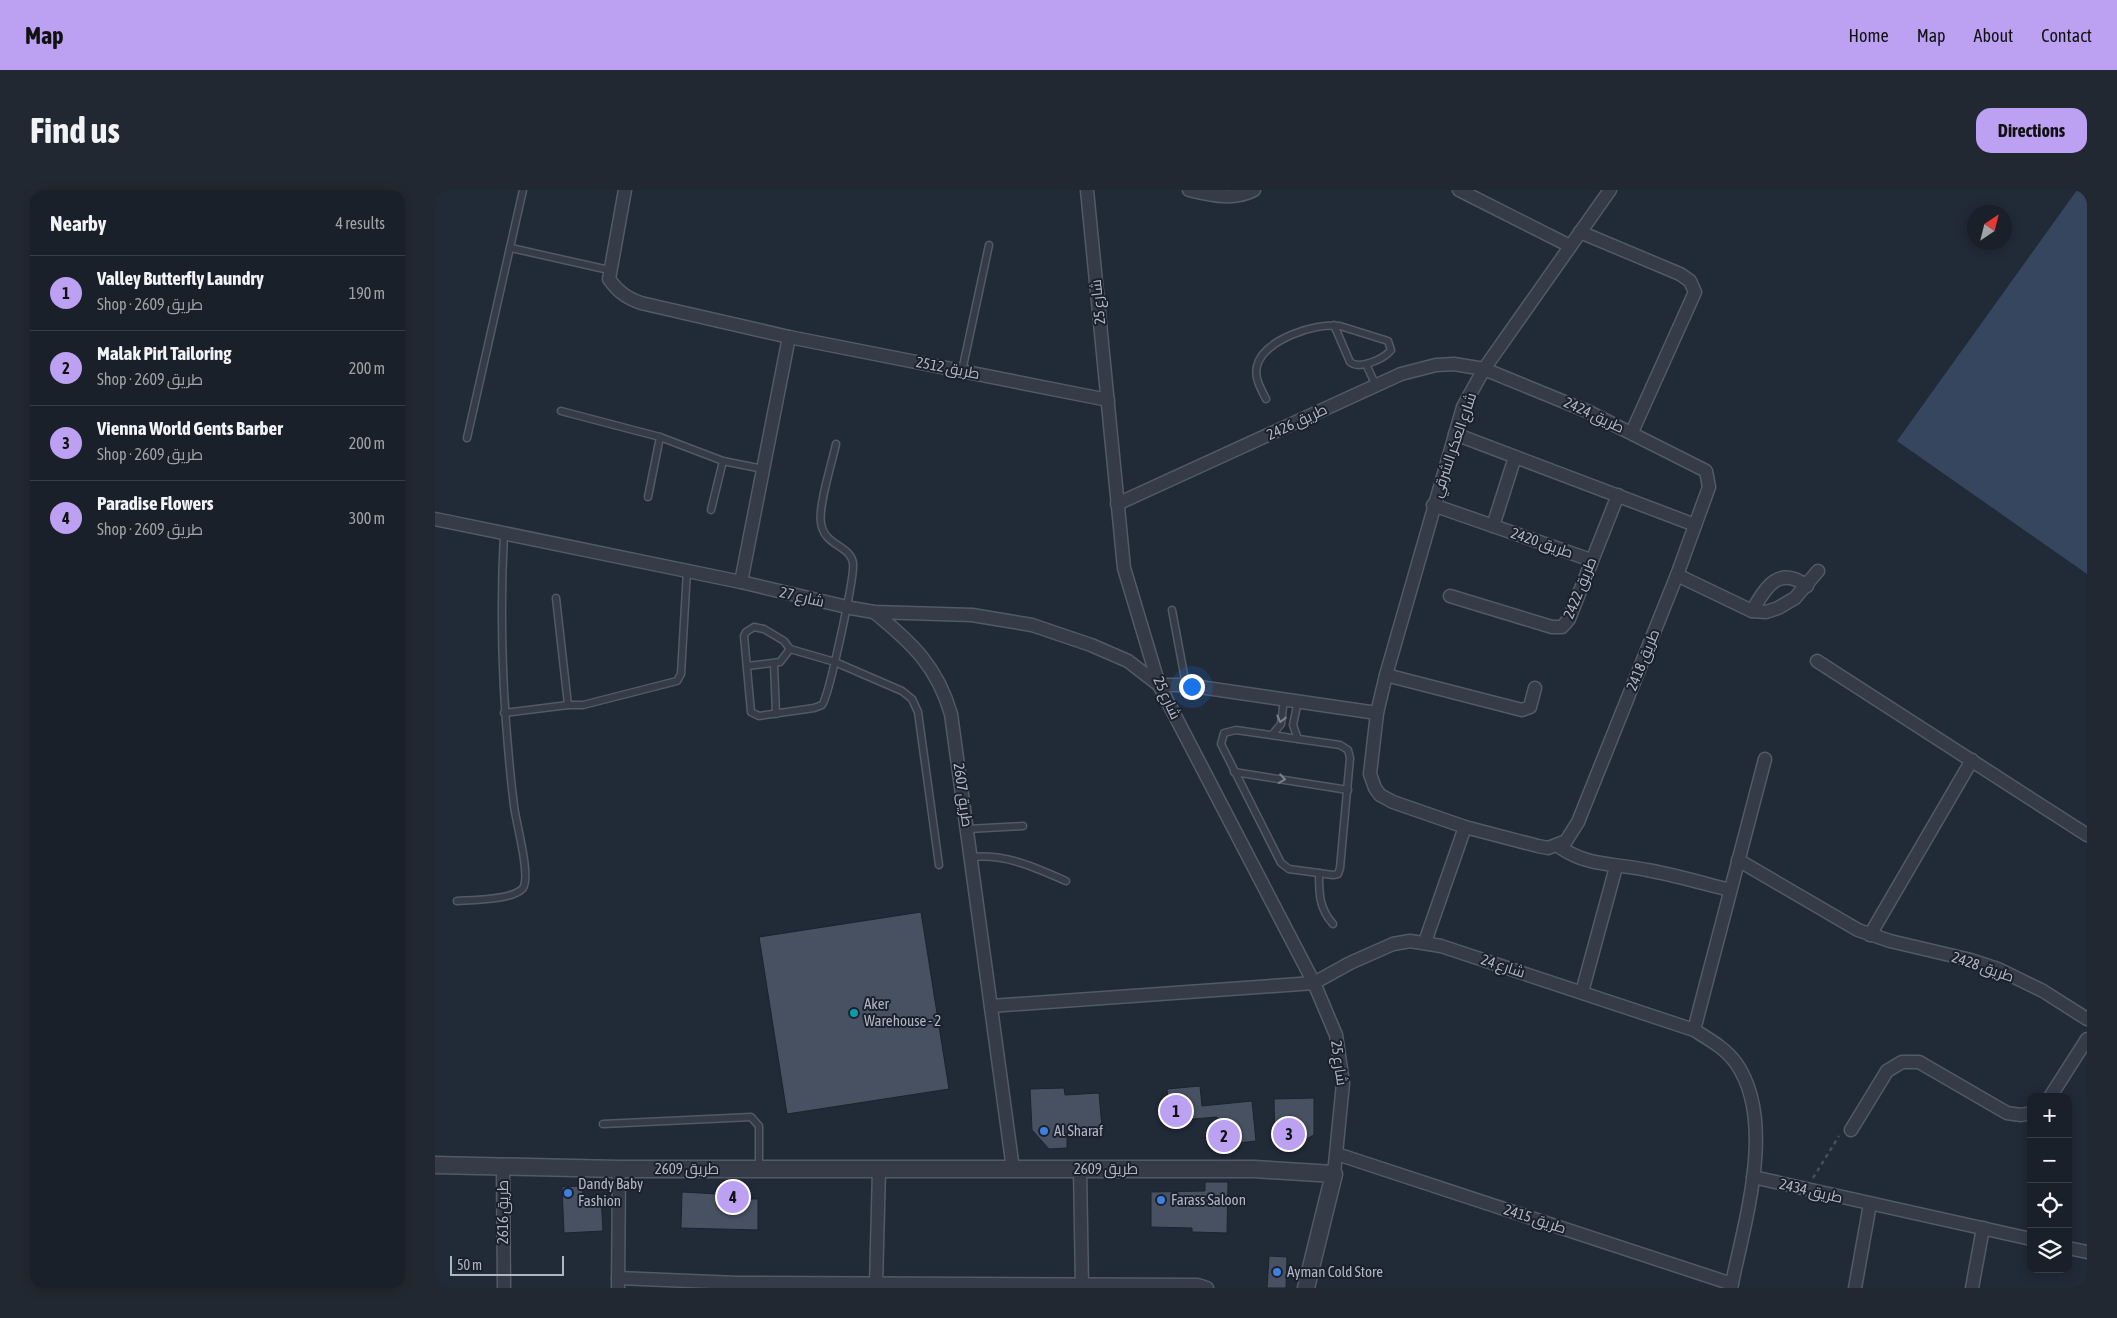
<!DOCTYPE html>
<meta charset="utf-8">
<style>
:root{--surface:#192029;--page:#222831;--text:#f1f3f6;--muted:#9fa3a8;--line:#373e46;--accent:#bca0f2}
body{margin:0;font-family:"Asap Condensed",Cairo,sans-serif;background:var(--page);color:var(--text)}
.controls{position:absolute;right:15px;bottom:15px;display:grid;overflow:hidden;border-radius:10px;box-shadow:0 2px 12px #0003}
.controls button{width:45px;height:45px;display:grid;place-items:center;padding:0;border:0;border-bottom:1px solid var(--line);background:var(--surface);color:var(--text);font:25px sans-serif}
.compass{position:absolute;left:1532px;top:15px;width:45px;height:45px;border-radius:50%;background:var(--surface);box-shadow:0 2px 12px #0003;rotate:35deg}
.scale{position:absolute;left:15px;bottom:12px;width:114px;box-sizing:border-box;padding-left:5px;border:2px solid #afb7c4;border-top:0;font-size:14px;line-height:18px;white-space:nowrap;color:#afb7c4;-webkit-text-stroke:4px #1a212c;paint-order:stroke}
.you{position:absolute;left:756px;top:496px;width:18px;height:18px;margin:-12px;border:4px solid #fff;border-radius:50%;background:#1a73e8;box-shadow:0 0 0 8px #1a73e833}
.badge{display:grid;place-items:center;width:32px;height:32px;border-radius:50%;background:var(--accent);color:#111;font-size:16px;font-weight:700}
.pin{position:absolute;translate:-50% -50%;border:2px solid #fff;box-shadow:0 1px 5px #0006}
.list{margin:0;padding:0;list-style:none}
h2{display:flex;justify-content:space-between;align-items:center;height:65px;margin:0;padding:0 20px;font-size:21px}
h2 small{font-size:16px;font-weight:400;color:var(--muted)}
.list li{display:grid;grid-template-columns:32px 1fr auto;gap:15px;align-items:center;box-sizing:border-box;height:75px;padding:0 20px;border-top:1px solid var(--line)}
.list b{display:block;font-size:19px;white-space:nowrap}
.list p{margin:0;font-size:16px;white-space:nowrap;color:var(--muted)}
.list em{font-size:16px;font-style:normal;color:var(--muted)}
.icon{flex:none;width:28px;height:28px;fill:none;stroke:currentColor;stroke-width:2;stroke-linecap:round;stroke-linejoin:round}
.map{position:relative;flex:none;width:1652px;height:1098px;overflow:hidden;border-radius:15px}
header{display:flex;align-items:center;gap:30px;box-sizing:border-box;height:70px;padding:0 25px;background:var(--accent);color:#111}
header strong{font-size:24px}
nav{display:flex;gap:28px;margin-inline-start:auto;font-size:18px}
.intro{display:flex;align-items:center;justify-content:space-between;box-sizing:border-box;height:120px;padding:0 30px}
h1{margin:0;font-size:35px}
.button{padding:12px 22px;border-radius:15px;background:var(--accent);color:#111;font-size:18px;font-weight:700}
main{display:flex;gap:30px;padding:0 30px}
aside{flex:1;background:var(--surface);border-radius:15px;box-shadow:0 2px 12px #0003}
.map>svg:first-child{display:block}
</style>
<header>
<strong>Map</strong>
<nav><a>Home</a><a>Map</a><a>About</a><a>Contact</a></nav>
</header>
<div class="intro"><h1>Find us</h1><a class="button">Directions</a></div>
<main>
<aside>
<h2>Nearby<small>4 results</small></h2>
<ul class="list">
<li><span class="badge">1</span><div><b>Valley Butterfly Laundry</b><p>Shop · طريق 2609</p></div><em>190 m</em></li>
<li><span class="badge">2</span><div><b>Malak Pirl Tailoring</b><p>Shop · طريق 2609</p></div><em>200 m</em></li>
<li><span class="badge">3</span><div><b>Vienna World Gents Barber</b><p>Shop · طريق 2609</p></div><em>200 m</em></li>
<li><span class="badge">4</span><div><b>Paradise Flowers</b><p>Shop · طريق 2609</p></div><em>300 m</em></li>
</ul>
</aside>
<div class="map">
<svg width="1652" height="1098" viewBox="0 0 1652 1098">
<rect width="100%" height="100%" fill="#212a37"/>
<!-- water -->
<polygon fill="#35465e" points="1642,0 1652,0 1652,384 1462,251"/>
<!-- building -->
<g fill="#475161" stroke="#1c232e">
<polygon points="486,722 514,899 352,924 324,747"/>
<polygon points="765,896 767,916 817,911 821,951 785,955 782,927 735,931 732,899"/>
<polygon points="629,898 630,905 664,903 667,938 632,940 632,958 614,959 597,940 595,899"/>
<polygon points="879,908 879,945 869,950 840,951 839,909"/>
<polygon points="770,992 793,992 792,1043 757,1042 757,1038 716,1037 716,1002 770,1001"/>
<polygon points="147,996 148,1007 166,1006 168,1041 129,1043 127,997"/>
<polygon points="283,999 306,1000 306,1009 323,1009 323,1040 246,1038 247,1002 283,1004"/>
<polygon points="834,1066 852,1067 851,1098 832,1098"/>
</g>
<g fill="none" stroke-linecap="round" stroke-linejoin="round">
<defs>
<g id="service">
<polyline points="76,58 174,80"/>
<polyline points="931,174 941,196"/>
<polyline points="527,181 554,55"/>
<path d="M831,209C826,199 819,188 822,176C828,150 881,132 905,136L953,151L956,160C949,169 924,180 915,172L899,135"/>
<polyline points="126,221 225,247 288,271 328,279"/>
<polyline points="32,248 88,0"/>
<path d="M401,254C397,273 383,316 386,333C389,356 415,355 418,373C420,386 394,506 387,515L379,518L324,526L316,522L309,446L311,442L319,437L329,439L349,451L355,459L400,472L467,501L477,509L483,522L504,675"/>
<polyline points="213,307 225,247"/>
<polyline points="276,320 288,271"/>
<polyline points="121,408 133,515 148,515 242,491 246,484 252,381"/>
<polyline points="737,420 751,495"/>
<polyline points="339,474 341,524"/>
<polyline points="312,476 345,472 355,459"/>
<polyline points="863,511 858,535 863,549"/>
<polyline points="69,523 133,515"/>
<polygon points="801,540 905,555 913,560 915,568 905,678 903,684 898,685 854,679 846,673 786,554 789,543"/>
<polyline points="837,545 846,534 849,509"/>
<polyline points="799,582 913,600"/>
<polyline points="533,639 588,636"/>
<path d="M537,667C572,664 599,677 631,691"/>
<path d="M884,683C884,704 884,718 898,734"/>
<path d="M22,711C37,710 79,710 88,698C96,685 81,633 79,616C68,525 64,435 69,343"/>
<polyline points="168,934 316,927 324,936 324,978"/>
</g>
<g id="minor">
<path d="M190,0L174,89C183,102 192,108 206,113L354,147L673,210"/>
<polyline points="652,0 689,378 724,495 879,793 901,845 908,893 899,984"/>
<path d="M754,0C776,5 798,11 819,0"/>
<polyline points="1024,0 1135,56"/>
<polyline points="1145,42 1245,84 1255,91 1260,102 1197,242"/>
<polyline points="1020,244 1260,335"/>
<polyline points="682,314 966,184 1001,175 1019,174 1049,179 1154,222 1271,281 1274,297 1242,385 1143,632 1131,651 1113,658 1103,656 1030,637 958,612 945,605 940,598 935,584 942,523 951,485 1028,217 1049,179 1175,0"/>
<polyline points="998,315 1156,370"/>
<polyline points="0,329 306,392 416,418 439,422 537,425 597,435 656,455 693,471 724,495 751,495 942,523"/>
<polyline points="1058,336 1080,267"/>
<polyline points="1242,385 1317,421 1331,422 1343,418 1360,408 1383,381"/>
<polyline points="306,392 354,147"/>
<polyline points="1015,406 1117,437 1127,437 1134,429 1183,305"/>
<path d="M1317,421C1330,399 1343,374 1372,396"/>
<path d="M439,422C477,453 502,476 516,524L578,979"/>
<polyline points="1382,471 1652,645"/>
<polyline points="951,485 1087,520 1095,517 1100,498"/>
<path d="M1123,656C1153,677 1178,673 1212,680C1240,685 1267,693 1295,700"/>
<polyline points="1303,670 1423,740 1455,751 1536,770 1563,779 1608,801 1652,829"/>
<polyline points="1435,745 1537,570"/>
<polyline points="990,752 1030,637"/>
<polyline points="1147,802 1181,677"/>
<path d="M556,816L879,793L915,773L958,754L975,751L1006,756L1259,840C1275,850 1290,858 1301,873C1342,932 1309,1033 1296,1098"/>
<polyline points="1259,840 1330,569"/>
<polyline points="1615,907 1652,849"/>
<polyline points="1416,940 1452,881 1467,872 1484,872 1572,923 1586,925 1596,923"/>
<polyline points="902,964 1297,1094"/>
<polyline points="68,976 69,1098"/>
<polyline points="645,979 647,1096"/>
<polyline points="1318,987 1596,1049"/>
<polyline points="1633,1058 1652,1062"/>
<polyline points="183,1088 302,1093 763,1095 772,1098"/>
<polyline points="441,1095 444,980"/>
<polyline points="183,1098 184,979"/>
<polyline points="1420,1098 1435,1014"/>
<polyline points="1537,1098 1548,1038"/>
</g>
<polyline id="tertiary" points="0,975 184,979 819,979 899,984 871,1098"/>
</defs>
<!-- service casing -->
<use href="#service" stroke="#525a65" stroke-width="9"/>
<!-- minor casing -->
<use href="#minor" stroke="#525a65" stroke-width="15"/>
<!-- tertiary casing -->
<use href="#tertiary" stroke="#525a65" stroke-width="19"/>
<!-- path -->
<polyline stroke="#415355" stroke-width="2.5" stroke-dasharray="4 4" stroke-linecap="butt" points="1378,988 1404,946"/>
<!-- service -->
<use href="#service" stroke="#353c48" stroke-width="6"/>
<!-- minor -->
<use href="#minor" stroke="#353c48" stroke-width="12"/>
<!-- tertiary -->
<use href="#tertiary" stroke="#353c48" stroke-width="16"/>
</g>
<!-- one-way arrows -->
<defs><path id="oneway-chevron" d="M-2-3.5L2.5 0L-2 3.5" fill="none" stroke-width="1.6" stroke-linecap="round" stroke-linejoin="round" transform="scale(1.25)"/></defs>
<g stroke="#78808c">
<use href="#oneway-chevron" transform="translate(846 529) rotate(104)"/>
<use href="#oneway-chevron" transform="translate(847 589) rotate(9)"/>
</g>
<!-- markers -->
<circle fill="#0f9aa8" stroke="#1a212c" stroke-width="2" cx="419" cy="823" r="5"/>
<g fill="#3f7fe0" stroke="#1a212c" stroke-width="2">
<circle cx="609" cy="941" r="5"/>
<circle cx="133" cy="1003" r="5"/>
<circle cx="726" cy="1010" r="5"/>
<circle cx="842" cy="1082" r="5"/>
</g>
<g text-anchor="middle" stroke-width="4" stroke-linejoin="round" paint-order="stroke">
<!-- street labels -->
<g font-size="15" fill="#afb7c4" stroke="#1a212c">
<text transform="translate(663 112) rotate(-96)" y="5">شارع 25</text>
<text transform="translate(513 178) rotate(11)" y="5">طريق 2512</text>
<text transform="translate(1159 225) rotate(25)" y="5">طريق 2424</text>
<text transform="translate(862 232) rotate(-25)" y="5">طريق 2426</text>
<text transform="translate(1019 255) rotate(-71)" y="5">شارع العكر الشرقي</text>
<text transform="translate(1107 353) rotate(19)" y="5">طريق 2420</text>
<text transform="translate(1145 398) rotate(-68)" y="5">طريق 2422</text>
<text transform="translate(367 407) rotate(13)" y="5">شارع 27</text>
<text transform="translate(1208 470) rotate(-68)" y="5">طريق 2418</text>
<text transform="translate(732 508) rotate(65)" y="5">شارع 25</text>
<text transform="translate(528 605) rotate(82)" y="5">طريق 2607</text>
<text transform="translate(1068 776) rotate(18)" y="5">شارع 24</text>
<text transform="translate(1548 777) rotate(19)" y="5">طريق 2428</text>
<text transform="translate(904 873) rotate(82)" y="5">شارع 25</text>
<text x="252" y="984">طريق 2609</text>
<text x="671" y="984">طريق 2609</text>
<text transform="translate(1376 1001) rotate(13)" y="5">طريق 2434</text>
<text transform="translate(68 1022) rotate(-90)" y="5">طريق 2616</text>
<text transform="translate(1100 1029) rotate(18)" y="5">طريق 2415</text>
</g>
<!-- poi labels -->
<g font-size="15" fill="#afb7c4" stroke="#1a212c" text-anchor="start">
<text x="429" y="819">Aker<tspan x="429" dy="17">Warehouse - 2</tspan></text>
<text x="619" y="946">Al Sharaf</text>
<text x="143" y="999">Dandy Baby<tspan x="143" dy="17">Fashion</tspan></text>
<text x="736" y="1015">Farass Saloon</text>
<text x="852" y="1087">Ayman Cold Store</text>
</g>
</g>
</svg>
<div class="controls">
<button>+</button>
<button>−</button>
<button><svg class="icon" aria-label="locate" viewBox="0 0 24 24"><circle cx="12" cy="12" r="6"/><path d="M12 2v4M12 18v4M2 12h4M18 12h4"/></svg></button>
<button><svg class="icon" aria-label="layers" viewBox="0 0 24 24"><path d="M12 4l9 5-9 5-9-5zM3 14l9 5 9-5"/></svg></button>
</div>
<svg class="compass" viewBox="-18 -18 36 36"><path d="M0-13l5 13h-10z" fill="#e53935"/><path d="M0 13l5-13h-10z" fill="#9fa3a8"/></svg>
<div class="scale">50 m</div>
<div class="you"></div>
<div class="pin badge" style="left:741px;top:921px">1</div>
<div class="pin badge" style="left:789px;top:946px">2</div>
<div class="pin badge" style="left:854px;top:944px">3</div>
<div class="pin badge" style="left:298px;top:1007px">4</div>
</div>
</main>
